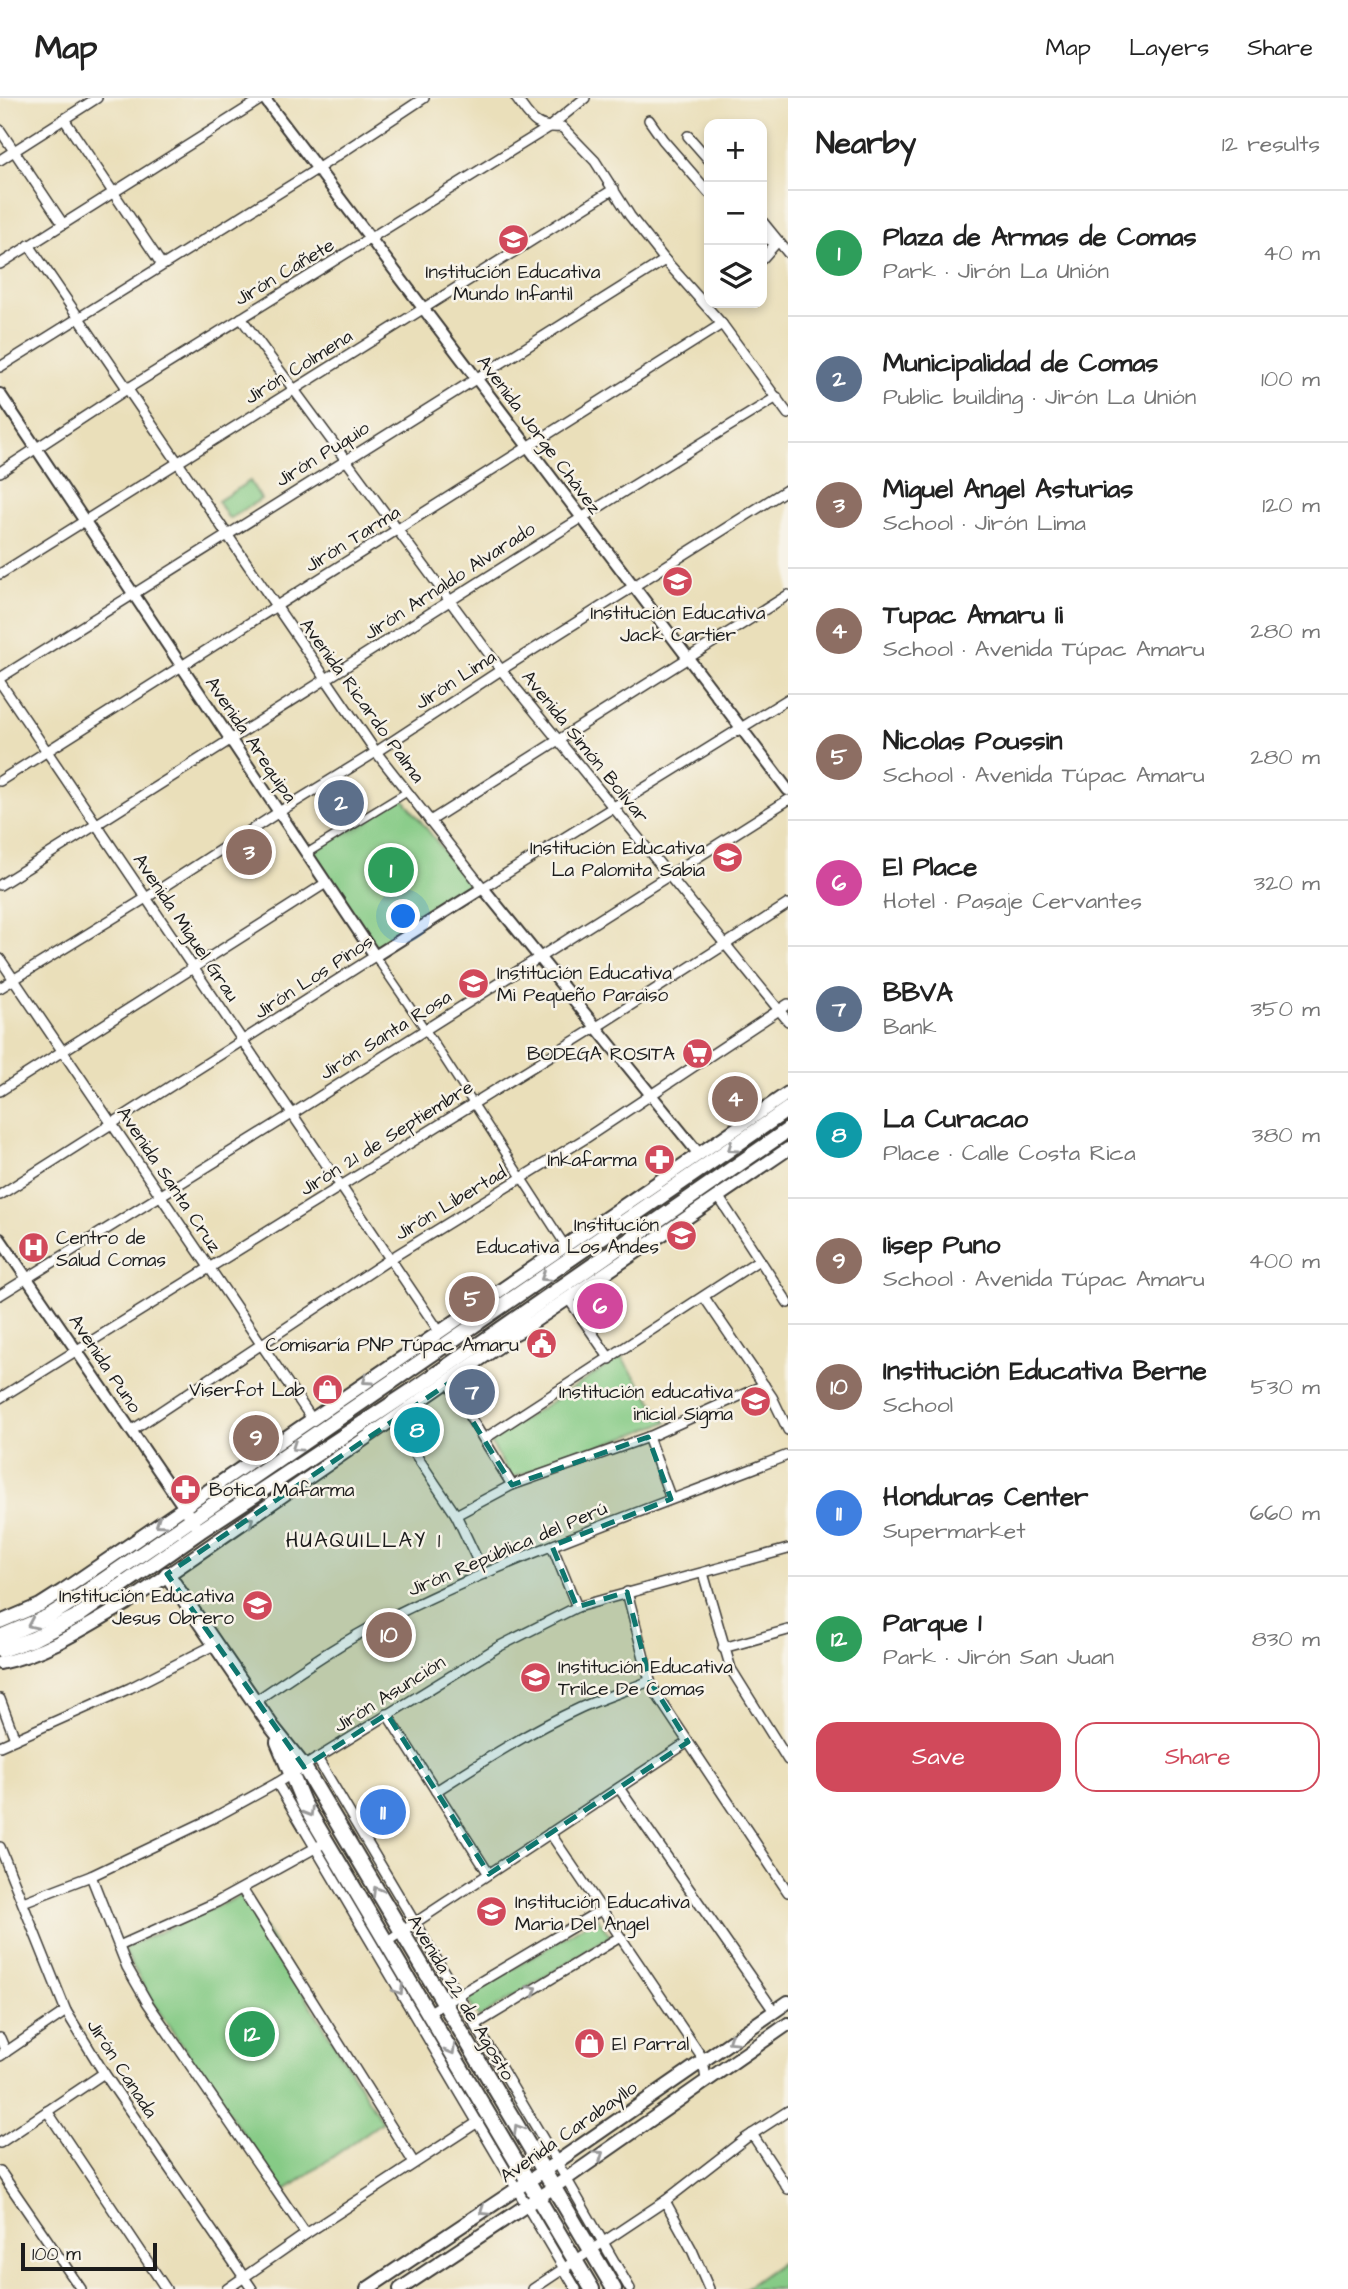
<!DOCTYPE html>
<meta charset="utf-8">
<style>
:root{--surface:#fff;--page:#f2f2f2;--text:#222;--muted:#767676;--line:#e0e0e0;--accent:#d1495b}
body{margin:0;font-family:"Architects Daughter",sans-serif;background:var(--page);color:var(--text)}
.controls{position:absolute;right:21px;top:21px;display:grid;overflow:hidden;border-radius:14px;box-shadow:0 4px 10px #0003}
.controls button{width:63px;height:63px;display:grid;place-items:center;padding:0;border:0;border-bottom:2px solid var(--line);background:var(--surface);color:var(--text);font:35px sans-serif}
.scale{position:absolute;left:21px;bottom:18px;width:136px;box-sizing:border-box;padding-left:7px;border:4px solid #1c1c1c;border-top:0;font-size:19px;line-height:24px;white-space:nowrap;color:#1c1c1c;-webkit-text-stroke:5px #f7f3e8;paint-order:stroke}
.you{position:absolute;left:404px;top:819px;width:24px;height:24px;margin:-18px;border:5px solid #fff;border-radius:50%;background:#1a73e8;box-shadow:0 0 0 10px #1a73e833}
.badge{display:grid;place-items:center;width:46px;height:46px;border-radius:50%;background:var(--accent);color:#fff;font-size:23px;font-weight:700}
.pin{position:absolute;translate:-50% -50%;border:4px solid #fff;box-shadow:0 2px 7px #0006}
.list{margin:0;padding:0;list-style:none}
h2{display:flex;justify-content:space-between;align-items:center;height:91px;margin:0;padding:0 28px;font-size:30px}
h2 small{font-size:23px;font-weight:400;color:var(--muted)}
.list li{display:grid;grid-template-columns:46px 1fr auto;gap:21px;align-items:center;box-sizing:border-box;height:126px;padding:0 28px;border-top:2px solid var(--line)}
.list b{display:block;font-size:26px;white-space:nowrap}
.list p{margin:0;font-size:23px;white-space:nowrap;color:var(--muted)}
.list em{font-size:23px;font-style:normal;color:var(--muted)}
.actions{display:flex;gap:14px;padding:21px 28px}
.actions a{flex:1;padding:16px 0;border:2px solid var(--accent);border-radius:21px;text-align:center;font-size:24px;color:var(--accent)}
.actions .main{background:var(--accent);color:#fff}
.icon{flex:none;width:38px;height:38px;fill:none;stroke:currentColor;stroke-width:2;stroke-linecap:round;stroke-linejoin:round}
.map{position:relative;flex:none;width:788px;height:2191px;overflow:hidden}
header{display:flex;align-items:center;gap:42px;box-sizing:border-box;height:98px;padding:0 35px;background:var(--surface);border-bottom:2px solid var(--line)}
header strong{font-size:33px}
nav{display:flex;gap:38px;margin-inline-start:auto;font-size:24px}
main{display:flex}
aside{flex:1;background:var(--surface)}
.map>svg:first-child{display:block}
</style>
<header>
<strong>Map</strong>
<nav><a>Map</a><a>Layers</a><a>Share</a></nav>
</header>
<main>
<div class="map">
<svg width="788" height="2191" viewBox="0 0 788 2191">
<rect width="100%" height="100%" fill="#f7f3e8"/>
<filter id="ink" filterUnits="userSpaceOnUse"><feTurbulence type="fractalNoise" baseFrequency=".0143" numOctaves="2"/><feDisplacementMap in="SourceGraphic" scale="14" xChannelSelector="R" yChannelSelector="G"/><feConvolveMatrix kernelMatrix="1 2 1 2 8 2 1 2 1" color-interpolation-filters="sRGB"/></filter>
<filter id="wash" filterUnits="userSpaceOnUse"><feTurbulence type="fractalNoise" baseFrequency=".00686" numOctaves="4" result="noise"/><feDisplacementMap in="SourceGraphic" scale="28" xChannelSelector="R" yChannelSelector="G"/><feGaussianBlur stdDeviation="1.57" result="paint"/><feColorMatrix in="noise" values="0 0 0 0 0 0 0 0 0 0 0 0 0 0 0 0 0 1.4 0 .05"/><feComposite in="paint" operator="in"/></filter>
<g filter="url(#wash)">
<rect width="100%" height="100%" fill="#eadfba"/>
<!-- green -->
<g fill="#86cb86" stroke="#517451" stroke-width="2">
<polygon points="250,383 261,401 229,421 218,403"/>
<polygon points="402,699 472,789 376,849 311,755"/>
<polygon points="621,1259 667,1324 511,1380 490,1343"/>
<polygon points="240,1798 246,1800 382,2024 283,2094 151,1902 125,1854 126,1849"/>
<polygon points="597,1819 610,1838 479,1920 466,1900"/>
<polygon points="788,2160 788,2191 744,2191"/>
</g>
</g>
<g filter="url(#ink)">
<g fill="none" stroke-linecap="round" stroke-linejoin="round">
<defs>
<g id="pedestrian">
<polyline points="307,755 407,694"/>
<polyline points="375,858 425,931 565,1147"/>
</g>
<g id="minor">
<path d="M516,0C531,20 534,31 562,29L595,63L630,118L665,162L722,226L788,316"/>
<polyline points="64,21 162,167"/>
<polyline points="649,22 663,42 709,95"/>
<polyline points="0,32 63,126"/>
<polyline points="688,38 709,62"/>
<polyline points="0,62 97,0"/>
<polyline points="762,123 788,155"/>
<polyline points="762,138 776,145"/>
<polyline points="29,147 376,654 483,790 788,601"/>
<polyline points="762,161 778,143"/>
<polyline points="0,166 263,0"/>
<polyline points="241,220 501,572 788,923"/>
<polyline points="0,269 317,71 424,0"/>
<polyline points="0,374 127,291 548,30 585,0"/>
<polyline points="0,476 614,91"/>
<polyline points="0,580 665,162"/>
<polyline points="0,584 439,1233"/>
<polyline points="0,683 722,226"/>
<polyline points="430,723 788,497"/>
<path d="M0,787C259,625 516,458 777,299"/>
<polyline points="0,861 312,1321"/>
<polyline points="0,890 146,800 279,714 376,654 501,572 788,391"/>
<polyline points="0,993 326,785"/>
<polyline points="0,1097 375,858"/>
<polyline points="718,1098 788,1205"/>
<polyline points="0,1197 292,1016 788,702"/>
<polyline points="704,1199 772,1299 788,1332"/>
<polyline points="568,1200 610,1261"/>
<polyline points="449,1285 512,1387"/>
<polyline points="0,1300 595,930 788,806"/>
<polyline points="393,1323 456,1417 484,1476"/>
<polyline points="131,1333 390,1161 586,1040 788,906"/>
<polyline points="648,1339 671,1401"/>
<polyline points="484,1341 759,1162"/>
<polyline points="456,1417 512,1387 651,1338 764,1287"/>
<polyline points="552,1448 577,1509"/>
<polyline points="703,1475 731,1571 788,1662"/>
<polyline points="627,1494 650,1583 657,1597 788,1794"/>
<polyline points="723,1550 788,1532"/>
<polyline points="0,1601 15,1641"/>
<path d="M254,1604C297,1575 339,1545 385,1522C515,1456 653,1410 788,1357"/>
<polyline points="387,1616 489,1776"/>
<polyline points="0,1648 130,1590 216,1546"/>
<polyline points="317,1660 551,2054 630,2191"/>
<polyline points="277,1685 576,2191"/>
<polyline points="619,1690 774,1913"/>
<path d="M436,1693C483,1663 530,1633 580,1610C603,1600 627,1592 650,1583"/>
<polyline points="550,1735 703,1961 706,1982"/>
<polyline points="0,1749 66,1913 104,1975 252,2191"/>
<polyline points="91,1778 127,1869 147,1904 306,2136"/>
<polyline points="242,1791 414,2065"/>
<polyline points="23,1804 91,1778 215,1719 277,1685 498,1549 577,1509 788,1451"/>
<polyline points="386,1844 688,1644"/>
<polyline points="119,1848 217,1804 326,1744"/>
<polyline points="428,1915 601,1812"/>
<polyline points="475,1927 620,1839"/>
<polyline points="0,1940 6,1954"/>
<polyline points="0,1958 66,1913"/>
<polyline points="47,2013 166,2191"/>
<polyline points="752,2036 788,2091"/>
<polyline points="0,2045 104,1975"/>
<polyline points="0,2073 81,2191"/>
<polyline points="665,2103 692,2152 709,2191"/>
<polyline points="227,2191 306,2136 478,2024"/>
<polyline points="533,2191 665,2103 746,2040 788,2013"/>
</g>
<g id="tertiary">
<polyline points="264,0 788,692"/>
<polyline points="0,296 375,858 483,790 699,1056"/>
<polyline points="0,1141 200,1433"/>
</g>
<g id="secondary">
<polyline points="523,1231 788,1051"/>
<polyline points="0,1524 40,1507 62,1493 788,995"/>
<path d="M0,1565C48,1555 86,1529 127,1505L508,1242"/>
<polyline points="367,2191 557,2064 788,1904"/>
<polyline points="400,2191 566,2081 788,1926"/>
</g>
<g id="primary">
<polyline points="167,1476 272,1629 304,1669 614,2191"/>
<polyline points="278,1644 303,1704 592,2191"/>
</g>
<g id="trunk">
<polyline points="496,1244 529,1227"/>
<polyline points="0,1539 47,1519 70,1505 788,1011"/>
<polyline points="0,1552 33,1541 78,1518 200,1433 419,1288 788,1032"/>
</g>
</defs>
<!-- pedestrian casing -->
<use href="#pedestrian" stroke="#3b3934" stroke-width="10"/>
<!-- minor casing -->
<use href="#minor" stroke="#3b3934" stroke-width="12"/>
<!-- tertiary casing -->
<use href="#tertiary" stroke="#3b3934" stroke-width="14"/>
<!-- secondary casing -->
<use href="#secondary" stroke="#3b3934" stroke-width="16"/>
<!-- primary casing -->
<use href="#primary" stroke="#3b3934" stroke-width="18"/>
<!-- trunk casing -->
<use href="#trunk" stroke="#3b3934" stroke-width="18"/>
<!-- pedestrian -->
<use href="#pedestrian" stroke="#fff" stroke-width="7"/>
<!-- minor -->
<use href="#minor" stroke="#fff" stroke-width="9"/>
<!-- tertiary -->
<use href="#tertiary" stroke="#fff" stroke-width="10"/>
<!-- secondary -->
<use href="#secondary" stroke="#fff" stroke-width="12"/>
<!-- primary -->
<use href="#primary" stroke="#fff" stroke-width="14"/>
<!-- trunk -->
<use href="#trunk" stroke="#fff" stroke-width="14"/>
</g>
<!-- one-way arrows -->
<defs><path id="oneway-chevron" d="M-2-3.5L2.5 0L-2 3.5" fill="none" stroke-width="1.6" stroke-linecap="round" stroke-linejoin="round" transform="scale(1.75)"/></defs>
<g stroke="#999">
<use href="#oneway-chevron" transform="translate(732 1050) rotate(145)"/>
<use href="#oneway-chevron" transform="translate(545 1179) rotate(146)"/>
<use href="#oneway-chevron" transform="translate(367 1282) rotate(145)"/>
<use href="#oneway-chevron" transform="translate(296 1349) rotate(146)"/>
<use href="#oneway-chevron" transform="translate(249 1423) rotate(-35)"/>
<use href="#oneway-chevron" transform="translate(160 1425) rotate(145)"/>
<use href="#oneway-chevron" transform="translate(32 1526) rotate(156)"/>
<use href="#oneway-chevron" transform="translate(309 1714) rotate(59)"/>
<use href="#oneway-chevron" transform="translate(377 1793) rotate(-121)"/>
<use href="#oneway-chevron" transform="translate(399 1892) rotate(59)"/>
<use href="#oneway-chevron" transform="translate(533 1892) rotate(-31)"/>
<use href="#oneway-chevron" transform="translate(732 1942) rotate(146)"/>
<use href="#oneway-chevron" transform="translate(451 1952) rotate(60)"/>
<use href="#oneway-chevron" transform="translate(518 2031) rotate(-121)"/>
<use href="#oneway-chevron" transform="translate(599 2057) rotate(-35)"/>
<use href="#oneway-chevron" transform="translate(484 2113) rotate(146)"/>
</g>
</g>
<!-- marked area -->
<path fill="#0f766e" fill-opacity="0.2" stroke="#0f766e" stroke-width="5" stroke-dasharray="14 9" stroke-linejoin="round" d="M449,1285L512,1387L648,1339L671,1401L552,1448L577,1509L627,1494L650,1583L688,1644L489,1776L387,1616L304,1669L167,1476Z"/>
<!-- icons -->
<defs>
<symbol id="school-disc" viewBox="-11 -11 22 22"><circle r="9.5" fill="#d1495b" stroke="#f7f3e8"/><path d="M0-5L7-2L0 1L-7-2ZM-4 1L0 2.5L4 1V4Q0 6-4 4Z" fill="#fff"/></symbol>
<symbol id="supermarket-disc" viewBox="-11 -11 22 22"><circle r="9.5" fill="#d1495b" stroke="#f7f3e8"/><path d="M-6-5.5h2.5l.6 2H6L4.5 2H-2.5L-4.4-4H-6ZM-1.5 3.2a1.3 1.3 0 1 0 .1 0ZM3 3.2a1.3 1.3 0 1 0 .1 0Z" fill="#fff"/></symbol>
<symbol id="pharmacy-disc" viewBox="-11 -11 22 22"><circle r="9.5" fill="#d1495b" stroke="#f7f3e8"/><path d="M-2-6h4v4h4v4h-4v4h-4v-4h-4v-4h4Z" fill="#fff"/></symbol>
<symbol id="hospital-disc" viewBox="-11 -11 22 22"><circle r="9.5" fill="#d1495b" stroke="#f7f3e8"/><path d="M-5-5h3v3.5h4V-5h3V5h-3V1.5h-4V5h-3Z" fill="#fff"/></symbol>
<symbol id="civic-disc" viewBox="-11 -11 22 22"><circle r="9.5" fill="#d1495b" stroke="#f7f3e8"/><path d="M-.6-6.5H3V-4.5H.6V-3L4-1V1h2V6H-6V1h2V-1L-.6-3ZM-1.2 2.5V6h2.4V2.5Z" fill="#fff"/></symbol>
<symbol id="shop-disc" viewBox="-11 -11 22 22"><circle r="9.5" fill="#d1495b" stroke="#f7f3e8"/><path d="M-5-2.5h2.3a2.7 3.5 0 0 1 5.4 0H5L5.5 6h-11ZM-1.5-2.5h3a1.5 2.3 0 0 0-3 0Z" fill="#fff"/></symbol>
</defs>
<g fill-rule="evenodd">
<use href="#school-disc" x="496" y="124" width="35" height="35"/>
<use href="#school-disc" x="660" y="466" width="35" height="35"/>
<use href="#school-disc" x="710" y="742" width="35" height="35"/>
<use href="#school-disc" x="456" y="868" width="35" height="35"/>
<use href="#supermarket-disc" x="680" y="938" width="35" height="35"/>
<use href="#pharmacy-disc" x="642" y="1044" width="35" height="35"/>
<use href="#school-disc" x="664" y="1120" width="35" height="35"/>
<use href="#hospital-disc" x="16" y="1132" width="35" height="35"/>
<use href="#civic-disc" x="524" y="1228" width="35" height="35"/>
<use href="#shop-disc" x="310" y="1274" width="35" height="35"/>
<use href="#school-disc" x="738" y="1286" width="35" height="35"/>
<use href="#pharmacy-disc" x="168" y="1374" width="35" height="35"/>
<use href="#school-disc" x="240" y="1490" width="35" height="35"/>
<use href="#school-disc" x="518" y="1562" width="35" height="35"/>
<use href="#school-disc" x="474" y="1796" width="35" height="35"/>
<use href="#shop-disc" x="572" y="1928" width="35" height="35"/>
</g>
<g text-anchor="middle" stroke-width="5" stroke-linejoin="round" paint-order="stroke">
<!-- street labels -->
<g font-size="19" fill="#1c1c1c" stroke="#f7f3e8">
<text transform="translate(284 173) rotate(-31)" y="7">Jirón Cañete</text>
<text transform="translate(298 268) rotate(-32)" y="7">Jirón Colmena</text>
<text transform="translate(540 336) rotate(53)" y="7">Avenida Jorge Chávez</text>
<text transform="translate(322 355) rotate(-32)" y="7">Jirón Puquio</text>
<text transform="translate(352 440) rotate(-32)" y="7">Jirón Tarma</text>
<text transform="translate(449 482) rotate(-33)" y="7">Jirón Arnaldo Alvarado</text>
<text transform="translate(455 581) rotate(-33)" y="7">Jirón Lima</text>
<text transform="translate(363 602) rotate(54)" y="7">Avenida Ricardo Palma</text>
<text transform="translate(252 641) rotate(56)" y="7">Avenida Arequipa</text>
<text transform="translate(586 648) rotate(51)" y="7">Avenida Simón Bolívar</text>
<text transform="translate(187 829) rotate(56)" y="7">Avenida Miguel Grau</text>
<text transform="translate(313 878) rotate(-33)" y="7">Jirón Los Pinos</text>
<text transform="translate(385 936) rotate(-32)" y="7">Jirón Santa Rosa</text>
<text transform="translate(386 1039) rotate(-32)" y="7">Jirón 21 de Septiembre</text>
<text transform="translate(170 1081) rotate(56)" y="7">Avenida Santa Cruz</text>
<text transform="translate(450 1104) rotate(-31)" y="7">Jirón Libertad</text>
<text transform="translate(106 1265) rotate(56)" y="7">Avenida Puno</text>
<text transform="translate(507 1450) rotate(-23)" y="7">Jirón República del Perú</text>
<text transform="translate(389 1595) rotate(-32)" y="7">Jirón Asunción</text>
<text transform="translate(462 1899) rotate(59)" y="7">Avenida 22 de Agosto</text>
<text transform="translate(123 1970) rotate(57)" y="7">Jirón Canada</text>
<text transform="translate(568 2033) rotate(-35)" y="7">Avenida Carabayllo</text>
</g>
<!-- poi labels -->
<g font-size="19" fill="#1c1c1c" stroke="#f7f3e8" text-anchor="end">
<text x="513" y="180" text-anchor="middle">Institución Educativa<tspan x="513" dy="22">Mundo Infantil</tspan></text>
<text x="678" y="521" text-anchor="middle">Institución Educativa<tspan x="678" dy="22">Jack Cartier</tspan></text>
<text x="705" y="756">Institución Educativa<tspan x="705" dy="22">La Palomita Sabia</tspan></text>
<text x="497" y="881" text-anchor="start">Institución Educativa<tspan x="497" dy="22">Mi Pequeño Paraiso</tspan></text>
<text x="675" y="962">BODEGA ROSITA</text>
<text x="637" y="1068">Inkafarma</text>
<text x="659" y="1133">Institución<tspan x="659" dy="22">Educativa Los Andes</tspan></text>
<text x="56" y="1146" text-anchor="start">Centro de<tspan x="56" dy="22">Salud Comas</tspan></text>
<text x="519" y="1253">Comisaría PNP Túpac Amaru</text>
<text x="305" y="1298">Viserfot Lab</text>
<text x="733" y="1300">Institución educativa<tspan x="733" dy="22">inicial Sigma</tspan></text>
<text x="209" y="1398" text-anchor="start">Botica Mafarma</text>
<text x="234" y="1504">Institución Educativa<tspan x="234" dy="22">Jesus Obrero</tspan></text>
<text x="558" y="1575" text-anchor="start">Institución Educativa<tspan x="558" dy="22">Trilce De Comas</tspan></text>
<text x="515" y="1810" text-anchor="start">Institución Educativa<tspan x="515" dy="22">Maria Del Angel</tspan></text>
<text x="612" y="1952" text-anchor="start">El Parral</text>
</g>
<!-- neighbourhood labels -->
<g font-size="21" letter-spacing="2" fill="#1c1c1c" stroke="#f7f3e8">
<text x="364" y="1449">HUAQUILLAY 1</text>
</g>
</g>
</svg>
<div class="controls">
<button>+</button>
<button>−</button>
<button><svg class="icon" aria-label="layers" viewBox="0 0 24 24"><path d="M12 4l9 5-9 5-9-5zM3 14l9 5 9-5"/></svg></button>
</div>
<div class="scale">100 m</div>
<div class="you"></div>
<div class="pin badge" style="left:391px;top:772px;background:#2e9e5b">1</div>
<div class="pin badge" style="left:341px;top:705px;background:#5c6f8a">2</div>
<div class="pin badge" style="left:249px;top:754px;background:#8d6e63">3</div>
<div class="pin badge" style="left:735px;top:1001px;background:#8d6e63">4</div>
<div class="pin badge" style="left:472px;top:1201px;background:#8d6e63">5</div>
<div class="pin badge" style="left:600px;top:1208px;background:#d1479c">6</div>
<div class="pin badge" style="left:472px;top:1294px;background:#5c6f8a">7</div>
<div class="pin badge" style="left:417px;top:1332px;background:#0f9aa8">8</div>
<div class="pin badge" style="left:256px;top:1340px;background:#8d6e63">9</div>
<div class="pin badge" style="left:389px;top:1537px;background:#8d6e63">10</div>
<div class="pin badge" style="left:383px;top:1714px;background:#3f7fe0">11</div>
<div class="pin badge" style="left:252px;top:1936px;background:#2e9e5b">12</div>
</div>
<aside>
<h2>Nearby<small>12 results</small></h2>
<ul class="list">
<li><span class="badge" style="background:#2e9e5b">1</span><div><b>Plaza de Armas de Comas</b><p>Park · Jirón La Unión</p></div><em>40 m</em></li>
<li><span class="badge" style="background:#5c6f8a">2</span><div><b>Municipalidad de Comas</b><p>Public building · Jirón La Unión</p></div><em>100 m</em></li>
<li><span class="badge" style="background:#8d6e63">3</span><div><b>Miguel Angel Asturias</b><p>School · Jirón Lima</p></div><em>120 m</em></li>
<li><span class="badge" style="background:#8d6e63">4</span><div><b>Tupac Amaru Ii</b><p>School · Avenida Túpac Amaru</p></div><em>280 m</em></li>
<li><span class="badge" style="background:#8d6e63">5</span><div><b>Nicolas Poussin</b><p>School · Avenida Túpac Amaru</p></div><em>280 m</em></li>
<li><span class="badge" style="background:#d1479c">6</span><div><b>El Place</b><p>Hotel · Pasaje Cervantes</p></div><em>320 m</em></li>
<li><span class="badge" style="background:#5c6f8a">7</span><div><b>BBVA</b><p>Bank</p></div><em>350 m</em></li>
<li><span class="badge" style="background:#0f9aa8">8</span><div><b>La Curacao</b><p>Place · Calle Costa Rica</p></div><em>380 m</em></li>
<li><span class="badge" style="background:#8d6e63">9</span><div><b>Iisep Puno</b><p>School · Avenida Túpac Amaru</p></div><em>400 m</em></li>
<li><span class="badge" style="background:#8d6e63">10</span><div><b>Institución Educativa Berne</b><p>School</p></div><em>530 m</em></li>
<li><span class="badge" style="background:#3f7fe0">11</span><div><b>Honduras Center</b><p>Supermarket</p></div><em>660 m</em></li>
<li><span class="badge" style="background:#2e9e5b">12</span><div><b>Parque 1</b><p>Park · Jirón San Juan</p></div><em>830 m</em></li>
</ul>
<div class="actions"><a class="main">Save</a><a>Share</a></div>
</aside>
</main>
